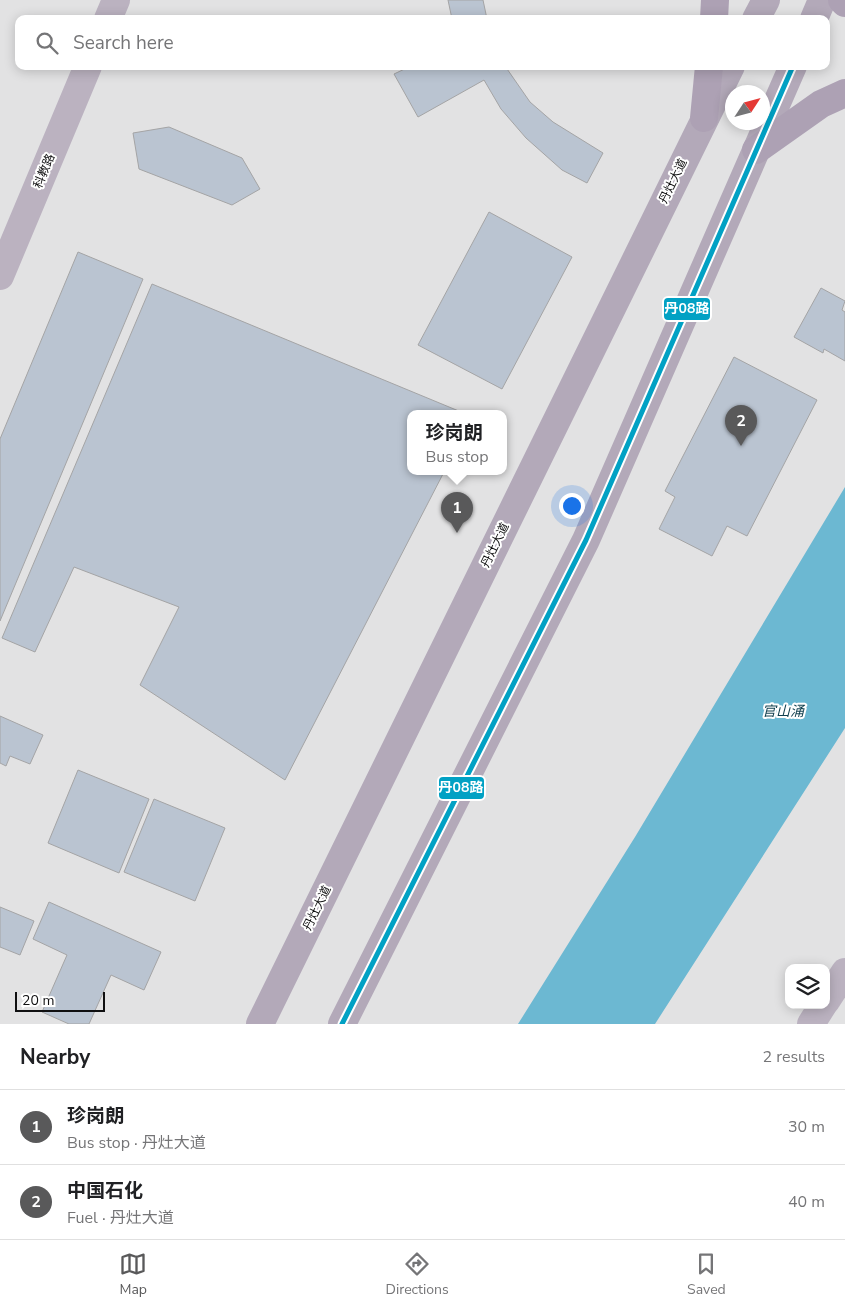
<!DOCTYPE html>
<meta charset="utf-8">
<style>
:root{--surface:#fff;--page:#f2f2f2;--text:#202124;--muted:#757577;--line:#e0e0e0;--accent:#59595a}
body{margin:0;font-family:"Nunito Sans","Noto Sans SC",sans-serif;background:var(--page);color:var(--text)}
.controls{position:absolute;right:15px;bottom:15px;display:grid;overflow:hidden;border-radius:10px;box-shadow:0 2px 12px #0003}
.controls button{width:45px;height:45px;display:grid;place-items:center;padding:0;border:0;border-bottom:1px solid var(--line);background:var(--surface);color:var(--text);font:25px sans-serif}
.compass{position:absolute;left:725px;top:85px;width:45px;height:45px;border-radius:50%;background:var(--surface);box-shadow:0 2px 12px #0003;rotate:54deg}
.scale{position:absolute;left:15px;bottom:12px;width:90px;box-sizing:border-box;padding-left:5px;border:2px solid #0f0f10;border-top:0;font-size:14px;line-height:18px;white-space:nowrap;color:#0f0f10;-webkit-text-stroke:4px #fff;paint-order:stroke}
.you{position:absolute;left:571px;top:505px;width:18px;height:18px;margin:-12px;border:4px solid #fff;border-radius:50%;background:#1a73e8;box-shadow:0 0 0 8px #1a73e833}
.badge{display:grid;place-items:center;width:32px;height:32px;border-radius:50%;background:var(--accent);color:#fff;font-size:16px;font-weight:700}
.pin{position:absolute;translate:-50% -41px;filter:drop-shadow(0 1px 2px #0008)}
.pin::after{content:'';position:absolute;top:26px;width:18px;height:15px;background:inherit;clip-path:polygon(0 0,100% 0,50% 100%)}
.popup{position:absolute;left:407px;top:410px;width:100px;height:65px;box-sizing:border-box;display:grid;place-content:center;border-radius:10px;background:var(--surface);filter:drop-shadow(0 1px 4px #0005);font-size:16px;white-space:nowrap;color:var(--muted)}
.popup b{font-size:19px;color:var(--text)}
.popup::after{content:'';position:absolute;left:50%;top:100%;margin-left:-10px;border:10px solid transparent;border-top-color:var(--surface)}
.list{margin:0;padding:0;list-style:none}
h2{display:flex;justify-content:space-between;align-items:center;height:65px;margin:0;padding:0 20px;font-size:21px}
h2 small{font-size:16px;font-weight:400;color:var(--muted)}
.list li{display:grid;grid-template-columns:32px 1fr auto;gap:15px;align-items:center;box-sizing:border-box;height:75px;padding:0 20px;border-top:1px solid var(--line)}
.list b{display:block;font-size:19px;white-space:nowrap}
.list p{margin:0;font-size:16px;white-space:nowrap;color:var(--muted)}
.list em{font-size:16px;font-style:normal;color:var(--muted)}
.icon{flex:none;width:28px;height:28px;fill:none;stroke:currentColor;stroke-width:2;stroke-linecap:round;stroke-linejoin:round}
.map{position:relative;flex:none;width:845px;height:1024px;overflow:hidden}
.search{position:absolute;background:var(--surface);box-shadow:0 2px 12px #0003;left:15px;right:15px;top:15px;height:55px;display:flex;align-items:center;gap:12px;box-sizing:border-box;padding:0 18px;border-radius:10px;color:var(--muted);font-size:19px}
.sheet{height:215px;background:var(--surface)}
nav{display:flex;justify-content:space-around;align-items:center;box-sizing:border-box;height:70px;border-top:1px solid var(--line);background:var(--surface);font-size:14px;color:var(--muted)}
nav a{display:grid;justify-items:center;gap:2px}
nav .on{color:var(--accent)}
.map>svg:first-child{display:block}
</style>
<div class="map">
<svg width="845" height="1024" viewBox="0 0 845 1024">
<rect width="100%" height="100%" fill="#e2e2e3"/>
<!-- water -->
<polygon fill="#6cb8d2" points="845,487 845,728 655,1024 518,1024 635,837"/>
<!-- building -->
<g fill="#bac4d1" stroke="#a4a4a5">
<polygon points="448,0 483,0 487,19 452,19"/>
<polygon points="411,66 505,66 530,102 553,122 603,153 587,183 562,170 526,138 501,109 484,80 418,117 394,74"/>
<polygon points="169,127 242,158 260,189 232,205 139,169 133,133"/>
<polygon points="489,212 572,257 502,389 418,345"/>
<polygon points="78,252 143,279 0,621 0,439"/>
<polygon points="152,284 466,414 411,414 411,472 444,472 285,780 140,685 179,607 74,567 35,652 2,638"/>
<polygon points="821,288 845,301 842,310 845,312 845,361 824,349 823,353 794,337"/>
<polygon points="734,357 817,400 747,536 727,526 712,556 659,529 675,497 665,491"/>
<polygon points="0,716 43,735 30,764 10,756 6,766 0,763"/>
<polygon points="78,770 149,799 119,873 48,843"/>
<polygon points="154,799 225,828 195,901 124,872"/>
<polygon points="49,902 161,952 144,990 111,975 89,1024 69,1024 42,1012 67,955 33,939"/>
<polygon points="0,907 34,921 20,955 0,947"/>
</g>
<g fill="none" stroke-linecap="round" stroke-linejoin="round">
<!-- tertiary -->
<g stroke="#bbb2c0" stroke-width="28">
<polyline points="108,19 116,0"/>
<polyline points="0,276 88,66"/>
<polyline points="826,1001 845,972"/>
<polyline points="811,1024 823,1005"/>
</g>
<!-- secondary -->
<g stroke="#b3a9b9" stroke-width="28">
<polyline points="756,19 766,0"/>
<polyline points="814,19 822,0"/>
<polyline points="260,1024 731,66"/>
<polyline points="342,1024 586,540 793,66"/>
</g>
<!-- primary -->
<g stroke="#ada1b4" stroke-width="28">
<polyline points="842,0 845,3"/>
<polyline points="714,19 715,0"/>
<polyline points="704,118 709,66"/>
<polyline points="756,150 821,104 845,93"/>
</g>
<defs>
<polyline id="bus-1" points="342,1024 586,540 793,66"/>
</defs>
<!-- bus-1 casing -->
<use href="#bus-1" stroke="#fff" stroke-width="9"/>
<!-- bus-1 -->
<use href="#bus-1" stroke="#01a1c4" stroke-width="5"/>
</g>
<g text-anchor="middle" stroke-width="4" stroke-linejoin="round" paint-order="stroke">
<!-- street labels -->
<g font-size="12" fill="#0f0f10" stroke="#fff">
<text transform="translate(44 171) rotate(-67)" y="4">科教路</text>
<text transform="translate(673 181) rotate(-64)" y="4">丹灶大道</text>
<text transform="translate(495 545) rotate(-64)" y="4">丹灶大道</text>
<text transform="translate(317 908) rotate(-64)" y="4">丹灶大道</text>
</g>
<!-- water labels -->
<g font-size="14" font-style="italic" fill="#103f4e" stroke="#fff">
<text x="783" y="716">官山涌</text>
</g>
</g>
<g stroke="#fff" stroke-width="2">
<rect x="663" y="297" width="48" height="24" rx="5" fill="#01a1c4"/>
<rect x="438" y="776" width="47" height="24" rx="5" fill="#01a1c4"/>
</g>
<g font-size="14" text-anchor="middle" font-weight="bold" fill="#fff">
<text x="687" y="313">丹08路</text>
<text x="461" y="792">丹08路</text>
</g>
</svg>
<div class="controls">
<button><svg class="icon" aria-label="layers" viewBox="0 0 24 24"><path d="M12 4l9 5-9 5-9-5zM3 14l9 5 9-5"/></svg></button>
</div>
<svg class="compass" viewBox="-18 -18 36 36"><path d="M0-13l5 13h-10z" fill="#e53935"/><path d="M0 13l5-13h-10z" fill="#757577"/></svg>
<div class="scale">20 m</div>
<div class="you"></div>
<div class="pin badge" style="left:457px;top:533px">1</div>
<div class="popup"><b>珍岗朗</b>Bus stop</div>
<div class="pin badge" style="left:741px;top:446px">2</div>
<div class="search"><svg class="icon" aria-label="search" viewBox="0 0 24 24"><circle cx="10" cy="10" r="6"/><path d="M15 15l6 6"/></svg>Search here</div>
</div>
<section class="sheet">
<h2>Nearby<small>2 results</small></h2>
<ul class="list">
<li><span class="badge">1</span><div><b>珍岗朗</b><p>Bus stop · 丹灶大道</p></div><em>30 m</em></li>
<li><span class="badge">2</span><div><b>中国石化</b><p>Fuel · 丹灶大道</p></div><em>40 m</em></li>
</ul>
</section>
<nav>
<a class="on"><svg class="icon" aria-label="map" viewBox="0 0 24 24"><path d="M3 6l6-2 6 2 6-2v14l-6 2-6-2-6 2zM9 4v14M15 6v14"/></svg>Map</a>
<a><svg class="icon" aria-label="directions" viewBox="0 0 24 24"><path d="M12 3l9 9-9 9-9-9zM9 14v-3h6M13 9l2 2-2 2"/></svg>Directions</a>
<a><svg class="icon" aria-label="saved" viewBox="0 0 24 24"><path d="M7 4h10v16l-5-4-5 4z"/></svg>Saved</a>
</nav>
